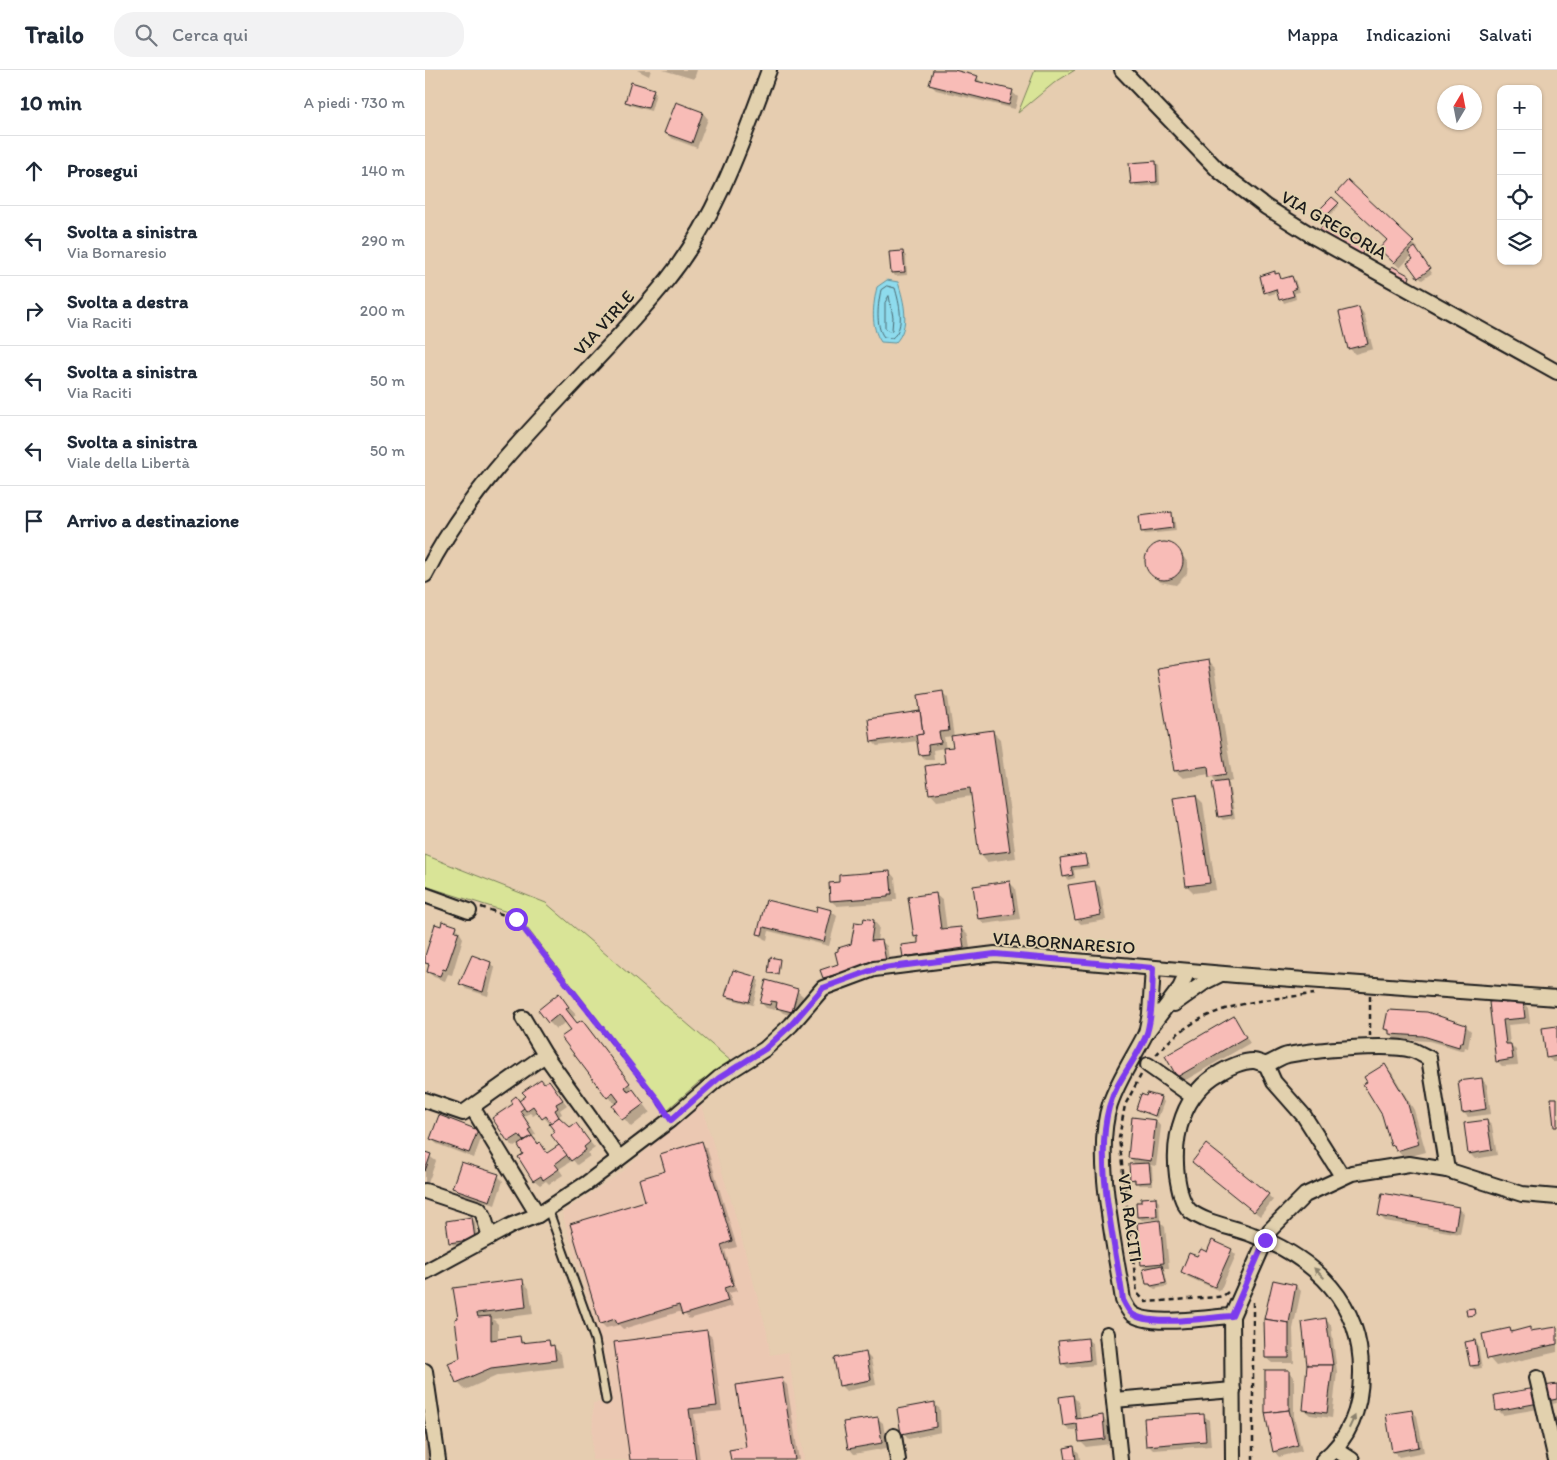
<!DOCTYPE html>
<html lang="it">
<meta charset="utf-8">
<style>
:root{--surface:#fff;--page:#f2f2f3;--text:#1f2937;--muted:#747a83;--line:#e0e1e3}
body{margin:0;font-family:Itim,sans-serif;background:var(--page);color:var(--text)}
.controls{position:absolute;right:15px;top:15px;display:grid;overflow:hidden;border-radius:10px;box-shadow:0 1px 4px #0004}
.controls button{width:45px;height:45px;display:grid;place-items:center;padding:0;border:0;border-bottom:1px solid var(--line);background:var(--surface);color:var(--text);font:25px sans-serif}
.compass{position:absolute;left:1012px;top:15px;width:45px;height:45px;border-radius:50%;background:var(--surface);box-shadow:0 1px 4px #0004;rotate:10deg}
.stop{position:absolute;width:15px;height:15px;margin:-11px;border:4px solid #7c3aed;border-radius:50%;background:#fff}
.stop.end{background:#7c3aed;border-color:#fff;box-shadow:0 1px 5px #0008}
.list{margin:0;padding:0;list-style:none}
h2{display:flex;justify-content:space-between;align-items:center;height:65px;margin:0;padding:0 20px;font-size:21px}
h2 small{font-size:16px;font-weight:400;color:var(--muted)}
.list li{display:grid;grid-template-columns:32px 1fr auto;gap:15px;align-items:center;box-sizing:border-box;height:70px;padding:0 20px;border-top:1px solid var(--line)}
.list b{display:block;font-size:19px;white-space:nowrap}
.list p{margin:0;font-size:16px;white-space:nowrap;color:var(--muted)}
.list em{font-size:16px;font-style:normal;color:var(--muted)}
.icon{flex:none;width:28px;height:28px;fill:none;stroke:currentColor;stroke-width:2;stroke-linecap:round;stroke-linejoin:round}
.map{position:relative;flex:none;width:1132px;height:1390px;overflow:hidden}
header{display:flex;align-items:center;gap:30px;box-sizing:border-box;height:70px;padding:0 25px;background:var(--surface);border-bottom:1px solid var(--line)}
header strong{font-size:24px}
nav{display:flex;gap:28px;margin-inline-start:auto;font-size:18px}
.search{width:350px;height:45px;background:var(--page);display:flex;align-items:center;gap:12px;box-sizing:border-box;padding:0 18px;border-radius:20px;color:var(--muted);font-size:19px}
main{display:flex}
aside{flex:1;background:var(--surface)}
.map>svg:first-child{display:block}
</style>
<header>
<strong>Trailo</strong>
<div class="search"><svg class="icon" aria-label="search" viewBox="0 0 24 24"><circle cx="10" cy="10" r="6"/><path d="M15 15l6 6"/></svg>Cerca qui</div>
<nav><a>Mappa</a><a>Indicazioni</a><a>Salvati</a></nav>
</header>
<main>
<aside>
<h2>10 min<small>A piedi · 730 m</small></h2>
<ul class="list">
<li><svg class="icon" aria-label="ahead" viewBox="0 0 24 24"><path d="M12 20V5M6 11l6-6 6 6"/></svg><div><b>Prosegui</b></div><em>140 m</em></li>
<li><svg class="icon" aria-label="left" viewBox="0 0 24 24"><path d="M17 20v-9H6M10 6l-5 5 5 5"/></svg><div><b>Svolta a sinistra</b><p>Via Bornaresio</p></div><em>290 m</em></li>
<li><svg class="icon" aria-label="right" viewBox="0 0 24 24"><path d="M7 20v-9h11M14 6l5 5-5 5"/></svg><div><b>Svolta a destra</b><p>Via Raciti</p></div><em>200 m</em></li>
<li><svg class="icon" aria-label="left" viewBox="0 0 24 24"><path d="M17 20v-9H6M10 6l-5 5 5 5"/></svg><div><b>Svolta a sinistra</b><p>Via Raciti</p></div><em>50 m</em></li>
<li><svg class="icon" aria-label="left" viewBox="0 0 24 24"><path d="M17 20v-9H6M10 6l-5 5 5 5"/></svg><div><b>Svolta a sinistra</b><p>Viale della Libertà</p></div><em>50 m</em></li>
<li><svg class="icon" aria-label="arrive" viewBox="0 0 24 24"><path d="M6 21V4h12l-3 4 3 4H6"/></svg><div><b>Arrivo a destinazione</b></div></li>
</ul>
</aside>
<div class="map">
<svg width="1132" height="1390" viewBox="0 0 1132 1390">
<rect width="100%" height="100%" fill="#e6cdb0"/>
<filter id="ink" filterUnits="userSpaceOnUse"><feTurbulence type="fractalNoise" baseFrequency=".02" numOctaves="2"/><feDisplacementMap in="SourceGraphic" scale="10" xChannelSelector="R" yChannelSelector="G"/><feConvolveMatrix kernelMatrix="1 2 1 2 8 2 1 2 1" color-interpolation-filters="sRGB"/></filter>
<g filter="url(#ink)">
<!-- built -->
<polygon fill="#ebc8b2" points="275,1032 308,1137 342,1262 345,1285 363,1282 379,1390 167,1390 168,1333 187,1331 178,1279 137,1143 197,1102"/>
<!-- green -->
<g fill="#d9e497" stroke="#7a805a">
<polygon points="610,0 650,0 629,13 593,43"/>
<polygon points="0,785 121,833 307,992 273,1013 242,1040 92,845 0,816"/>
</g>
<!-- water -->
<path fill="#8edbed" stroke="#608f99" d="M462,210L473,212C479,232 486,257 470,273L456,272C445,256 448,235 452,217Z"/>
<!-- shadow -->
<g fill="#0003" fill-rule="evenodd">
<polygon points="212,0 226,0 224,6"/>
<polygon points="238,0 272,0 269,9"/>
<polygon points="509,0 524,0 552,7 557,14 587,22 593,27 590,39 511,20 505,14"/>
<polygon points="228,20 231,23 226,41 205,35 201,31"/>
<polygon points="252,33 278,43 283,49 272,78 246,68 240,62"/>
<polygon points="730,92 734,95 735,115 711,117 707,113"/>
<polygon points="923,112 993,178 991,181 1007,203 997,210 994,207 987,185 975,198 955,179 963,171"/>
<polygon points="907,128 914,136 904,146 897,139"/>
<polygon points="936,174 943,174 948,179 940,193 935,190 943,177"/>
<polygon points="478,183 481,186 482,205 470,206 467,202"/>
<polygon points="849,203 858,210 867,207 870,210 874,222 870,223 871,229 859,233 854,222 844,225 841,222"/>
<polygon points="934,238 939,244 948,279 930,284 924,278"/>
<polygon points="746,444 749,447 751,461 720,464 717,461"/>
<polygon points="735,474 746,474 751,477 763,493 762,504 751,515 735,512 722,497 721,492 725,480"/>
<polygon points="782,592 789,599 808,711 802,712 804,714 810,748 798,750 794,746 792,713 785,704 758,708 750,701"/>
<path d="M518,623L523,628L529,667L568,662L575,669L591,788L562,792L555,784L547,726L512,731L505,723L521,694L519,678L508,680L509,689L501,690L495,684L493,671L452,676L447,671L444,650L496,642ZM528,666L529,678L521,679L519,667Z"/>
<polygon points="771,726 778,733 791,820 769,823 762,816"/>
<polygon points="659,785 663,788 664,798 649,800 650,808 643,810 639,806 636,789"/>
<polygon points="465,802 470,808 472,829 468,829 468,832 412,836 406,831 416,813"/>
<polygon points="669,812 675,817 681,850 656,854 651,849"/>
<polygon points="585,813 590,818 595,849 559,854 554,848"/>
<polygon points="510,824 518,831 522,860 536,858 543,865 546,885 487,894 479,886 495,874 490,866"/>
<polygon points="342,831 392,844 406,841 412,846 404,876 344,861 342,870 339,869 333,863"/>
<polygon points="449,851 454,857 452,872 456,871 462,876 465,896 404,912 399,907 415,894 415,882 427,875 439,855"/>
<polygon points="17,857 31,857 38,868 27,905 23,904 20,911 9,907 3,902 5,897 0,892"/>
<polygon points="354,890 354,905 345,904 344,902"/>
<polygon points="65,893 70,898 63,926 41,919 36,913"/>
<polygon points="331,908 334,911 328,935 305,929 302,925"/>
<polygon points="372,921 378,926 372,947 358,943 351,936 350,940 341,938 336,932"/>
<polygon points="134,925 151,945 148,947 153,954 157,952 164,959 225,1042 206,1057 189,1036 191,1035 183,1027 141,952 131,959 124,952"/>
<polygon points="1079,931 1082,934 1098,932 1103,938 1105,953 1083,955 1085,974 1091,980 1093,995 1077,996 1072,991"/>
<polygon points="808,948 825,973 759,1011 753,1006"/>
<polygon points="1041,956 1046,961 1043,978 1040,977 1039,981 1004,971 970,969 961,959"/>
<polygon points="1132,958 1132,992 1128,992 1122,987"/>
<polygon points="960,996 967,1003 989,1040 1001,1082 979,1088 967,1075"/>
<polygon points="1057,1009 1062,1015 1066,1044 1043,1047 1038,1042"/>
<path d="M124,1011L142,1035L135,1040L137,1044L134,1046L146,1059L151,1055L170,1078L163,1083L165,1086L152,1095L148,1090L134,1099L138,1105L124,1114L121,1111L115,1115L109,1110L100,1084L94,1074L89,1077L84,1072L68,1048ZM114,1042L124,1053L126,1052L136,1075L124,1084L108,1066L111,1064L99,1046L105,1043L108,1046Z"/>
<polygon points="736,1028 739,1032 733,1048 713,1039"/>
<polygon points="731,1051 736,1057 731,1096 725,1095 727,1097 728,1115 715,1115 706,1109 711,1095 704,1088"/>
<polygon points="1062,1051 1067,1056 1072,1085 1050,1089 1044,1083"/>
<polygon points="52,1061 57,1066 49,1088 12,1074 6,1069"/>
<polygon points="276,1073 282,1078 312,1177 300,1180 312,1221 304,1223 308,1236 264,1249 257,1241 198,1259 194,1255 181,1258 176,1253 222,1132 241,1102"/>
<polygon points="0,1083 11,1091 3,1113 0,1112"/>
<polygon points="768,1092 843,1125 848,1130 835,1146"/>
<polygon points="73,1106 78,1111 70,1135 34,1123 29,1118"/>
<polygon points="730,1128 734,1132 735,1149 717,1150 713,1147 717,1133"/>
<polygon points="1033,1138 1039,1143 1035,1164 960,1151 955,1146"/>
<polygon points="47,1148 50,1152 53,1172 28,1175 25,1172"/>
<polygon points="735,1152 740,1157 744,1198 739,1198 743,1216 730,1219 722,1214 722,1199 717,1195"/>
<polygon points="806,1180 811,1185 795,1221 763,1207 757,1202 773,1188"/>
<polygon points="97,1211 104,1218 108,1244 68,1249 73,1254 73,1270 94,1268 101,1274 123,1271 136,1284 138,1297 74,1305 40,1320 32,1312 36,1289 31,1250"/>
<polygon points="871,1216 876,1221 868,1259 869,1293 847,1293 841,1288"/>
<polygon points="901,1250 906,1255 912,1302 907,1348 885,1345 879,1340"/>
<polygon points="1085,1259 1088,1262 1104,1259 1107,1262 1132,1259 1132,1282 1071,1296 1064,1288"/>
<polygon points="281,1262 287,1267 297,1341 269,1344 275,1390 206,1390"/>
<polygon points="662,1269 668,1274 670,1295 643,1298 637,1293"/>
<polygon points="1050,1271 1053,1275 1057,1298 1049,1299 1046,1296"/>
<polygon points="441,1284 446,1289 451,1315 421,1321 415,1315"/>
<polygon points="863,1301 869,1307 869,1346 877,1381 854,1387 849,1381"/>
<polygon points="356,1309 362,1315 374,1390 307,1390 322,1378"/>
<polygon points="1132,1315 1132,1333 1127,1334 1123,1330"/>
<polygon points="1111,1319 1119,1338 1078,1345 1073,1340"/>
<polygon points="648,1326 653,1332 656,1349 677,1347 683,1352 685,1374 661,1377 656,1372 654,1359 645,1361 639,1355"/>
<polygon points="509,1334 515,1339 516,1362 483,1369 478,1363"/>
<polygon points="987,1341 992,1346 999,1382 974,1387 968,1381"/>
<polygon points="778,1345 784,1350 786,1376 728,1380 723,1375"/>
<polygon points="452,1348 458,1353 462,1378 429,1384 424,1378"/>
<polygon points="0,1371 3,1374 5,1390 0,1390"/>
<polygon points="649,1378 654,1383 655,1390 642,1390"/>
</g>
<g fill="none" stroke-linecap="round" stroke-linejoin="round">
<!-- shore -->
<g stroke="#4a6870" stroke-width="1">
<path d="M462,216L470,218C474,232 481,258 467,268L459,267C450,256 453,233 456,220Z"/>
<polygon points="464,226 468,247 467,260 464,261 460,258 460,233"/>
</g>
</g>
<!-- building -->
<g fill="#f8bcb7" stroke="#1c1c1c">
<polygon points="508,0 529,0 553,6 551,11 588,20 584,35 504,15"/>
<polygon points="206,12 229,19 223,38 200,32"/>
<polygon points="251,32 278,42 267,73 239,63"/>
<polygon points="731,91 732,112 706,114 704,93"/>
<polygon points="923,110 989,172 969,193 954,179 962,170 911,123"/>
<polygon points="907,127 914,133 902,145 895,139"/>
<polygon points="900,151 935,172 937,169 944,173 934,188 893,163"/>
<polygon points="990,177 1005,199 993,208 982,193 988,189 983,182"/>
<polygon points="478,181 480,202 466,203 464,182"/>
<polygon points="967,196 985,206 983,214 963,202"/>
<polygon points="850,201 850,204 854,203 856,209 867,206 871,218 867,220 869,226 854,230 851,219 839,223 835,206"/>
<polygon points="934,237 943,274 923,279 914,242"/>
<polygon points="747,442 748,458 716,462 714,446"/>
<circle cx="739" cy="491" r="19"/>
<polygon points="782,590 801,704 784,707 783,696 749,701 732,598"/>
<polygon points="518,621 524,661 514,662 516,673 503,675 504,684 494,685 491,665 498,664 493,625"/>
<polygon points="495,641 498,664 446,672 443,649"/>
<polygon points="568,660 585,781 554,785 545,718 504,724 500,696 520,693 518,678 528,677 526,666"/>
<polygon points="802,710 807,745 793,747 787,712"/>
<polygon points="771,725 785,813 761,816 748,728"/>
<polygon points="660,784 662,795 646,797 648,805 638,807 635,788"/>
<polygon points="465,801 467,824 463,824 463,827 405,831 404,813 414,812 414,805"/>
<polygon points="585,811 590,844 553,849 548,816"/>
<polygon points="670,811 676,845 650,850 643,815"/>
<polygon points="511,823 516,859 536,857 539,878 478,887 476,875 493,873 493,866 489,867 483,827"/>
<polygon points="341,830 391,842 392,836 407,840 399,872 339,857 337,865 332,864"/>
<polygon points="439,848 449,850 446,871 457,870 461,891 398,908 395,900 413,894 410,882 413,881 413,878 426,874 430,852 438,853"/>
<polygon points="17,851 32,856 30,861 34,862 21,900 18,899 15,906 2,902 4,894 0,893 0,886 10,854 16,856"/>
<polygon points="47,885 66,892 58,922 34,914"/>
<polygon points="345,887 355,889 353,904 343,903"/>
<polygon points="308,900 332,907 324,932 300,926"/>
<polygon points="341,910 373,919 367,942 351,938 352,932 346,931 345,935 335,933"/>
<polygon points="134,923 144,937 141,939 152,953 157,950 205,1013 200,1017 203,1022 208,1019 219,1034 197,1050 187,1036 194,1031 188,1023 182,1028 136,967 146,960 134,944 123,953 113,940"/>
<polygon points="1079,930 1080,933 1098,931 1100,948 1078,950 1081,974 1086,974 1088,989 1071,992 1064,932"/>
<polygon points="963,940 1002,942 1041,955 1038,973 1035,972 1034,977 998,966 964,964 964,960 959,959"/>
<polygon points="809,946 821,967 752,1007 740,986"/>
<polygon points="1132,956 1132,986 1121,988 1117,958"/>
<polygon points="960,994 982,1031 994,1074 971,1081 969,1075 966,1076 957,1045 938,1014 942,1012 939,1007"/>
<polygon points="1057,1008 1061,1039 1037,1043 1033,1011"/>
<polygon points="116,1009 119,1013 124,1010 138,1030 131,1034 133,1038 130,1040 134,1047 126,1053 121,1046 117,1049 108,1036 101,1041 94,1031 101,1026 97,1022"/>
<polygon points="722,1023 736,1027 730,1046 711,1039 716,1024 721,1026"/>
<polygon points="91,1026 99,1038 95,1041 106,1058 103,1060 107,1066 98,1071 94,1065 83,1072 67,1048 88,1034 86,1030"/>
<polygon points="1126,1028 1132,1028 1132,1057 1129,1057"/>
<polygon points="14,1045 53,1060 44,1083 5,1069"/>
<polygon points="134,1047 145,1057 151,1053 165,1072 159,1077 161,1080 146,1091 126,1065 130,1062 124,1054"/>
<polygon points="707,1047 731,1050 726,1091 703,1088"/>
<polygon points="1062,1050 1067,1080 1043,1084 1039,1053"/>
<polygon points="107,1066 113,1074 115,1072 122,1083 134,1075 142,1085 130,1094 134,1099 118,1110 116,1106 108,1111 93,1087 98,1084 93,1075"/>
<polygon points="277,1071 307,1171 296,1175 308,1215 299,1218 303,1231 257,1245 254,1235 192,1254 190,1249 175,1254 145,1154 220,1131 214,1109 240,1101 235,1084"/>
<polygon points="781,1074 844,1124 829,1142 767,1092"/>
<polygon points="0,1082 6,1084 0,1101"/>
<polygon points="36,1092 74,1104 65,1131 27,1118"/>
<polygon points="724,1093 726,1112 710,1113 710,1109 705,1110 704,1094"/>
<polygon points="957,1123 1034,1137 1030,1160 953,1146"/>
<polygon points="731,1127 732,1146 712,1147 711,1132 716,1132 716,1128"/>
<polygon points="47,1147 50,1169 24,1173 21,1151"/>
<polygon points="735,1150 739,1193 716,1195 712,1153"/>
<polygon points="787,1170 807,1179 790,1217 756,1202 764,1183 772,1186 776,1179 782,1182"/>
<polygon points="737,1195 741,1213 726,1216 725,1214 721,1214 718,1199"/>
<polygon points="98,1209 101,1237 52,1243 53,1247 66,1246 66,1270 95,1266 96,1273 124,1270 125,1276 129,1275 131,1290 66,1298 31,1313 23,1293 35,1288 30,1249 33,1248 28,1218"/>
<polygon points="848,1210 871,1215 864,1253 839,1249"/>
<polygon points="1049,1238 1050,1245 1042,1246 1041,1239"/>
<polygon points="901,1248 908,1295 882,1295 877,1252"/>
<polygon points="839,1249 864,1253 864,1288 840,1288"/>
<polygon points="1105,1257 1105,1261 1132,1257 1132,1274 1062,1289 1057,1264 1085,1258 1086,1262"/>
<polygon points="282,1260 292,1336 264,1339 271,1390 205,1390 189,1272"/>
<polygon points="663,1268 665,1290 636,1294 633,1271"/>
<polygon points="1050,1270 1054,1295 1045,1296 1040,1272"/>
<polygon points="441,1282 446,1310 414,1316 409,1288"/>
<polygon points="882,1295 908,1295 902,1343 878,1340"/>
<polygon points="840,1300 864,1300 864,1340 840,1343"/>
<polygon points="357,1308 370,1390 306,1390 304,1380 321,1377 311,1315"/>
<polygon points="1132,1314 1132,1329 1122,1331 1119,1316"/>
<polygon points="1111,1318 1114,1333 1071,1341 1069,1325"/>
<polygon points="648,1325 651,1349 678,1345 680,1369 654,1372 652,1354 638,1356 634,1327"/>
<polygon points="510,1332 511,1357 476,1364 472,1339"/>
<polygon points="864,1340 873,1375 848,1382 840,1343"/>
<polygon points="987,1340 994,1377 967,1382 961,1344"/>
<polygon points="779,1344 781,1371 721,1376 719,1348"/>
<polygon points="453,1347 457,1373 423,1379 418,1352"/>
<polygon points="649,1376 651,1390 641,1390 639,1378"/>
</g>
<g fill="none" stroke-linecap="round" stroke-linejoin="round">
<defs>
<polyline id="service" points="123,1139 170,1270 181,1330"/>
<g id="minor">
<polyline points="697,0 794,101 841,137 891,168 1132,302"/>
<path d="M0,505C58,390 163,309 242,210C291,149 317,73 344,0"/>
<polyline points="0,825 44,841"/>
<polyline points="728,898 725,944 721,963 755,918 763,901"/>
<polyline points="749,934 780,912 796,904"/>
<polyline points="98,948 120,985"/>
<path d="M721,963C709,987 694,1008 685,1034C668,1085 690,1175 698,1230C700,1234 703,1240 706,1243C724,1258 784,1247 807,1246"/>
<polyline points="841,994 849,1012 879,1046 917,1106"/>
<polyline points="723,995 767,1026"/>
<polyline points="0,1030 38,1043 120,985 194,1088"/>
<polyline points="47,1037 113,1145"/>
<polyline points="0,1121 54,1139 58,1144 65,1167"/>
<polyline points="0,1202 87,1155 113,1145 162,1113 245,1050 294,1008 340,979 366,955 398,918 449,899 570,884 811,905 1132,928"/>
<polyline points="682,1264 695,1390"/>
<polyline points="0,1301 13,1390"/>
<polyline points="1112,1308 1131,1390"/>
<polyline points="689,1330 808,1320"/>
<polyline points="469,1366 473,1390"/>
<polyline points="910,1379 927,1390"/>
<polyline points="808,1390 807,1246 845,1160 880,1125 927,1103 984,1094 1022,1100 1097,1124 1132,1127"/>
<path d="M898,1390C925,1368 936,1337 936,1303C937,1233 891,1189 828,1165C809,1157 782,1154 765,1141C756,1132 754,1118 752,1106C747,1066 758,1023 796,1002C804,997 818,991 828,991C833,991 838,995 842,994C849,992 856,986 863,985C888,980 965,973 987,980C993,982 999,986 1004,988L1022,1100"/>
</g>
</defs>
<!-- service casing -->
<use href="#service" stroke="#1c1c1c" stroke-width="11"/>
<!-- minor casing -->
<use href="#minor" stroke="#1c1c1c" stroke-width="18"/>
<!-- path -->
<g stroke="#1c1c1c" stroke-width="2.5" stroke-dasharray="5 4" stroke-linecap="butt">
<polyline points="56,837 91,849 239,1040"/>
<polyline points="945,926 945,966"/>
<path d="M731,985C774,934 828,931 889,924"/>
<polyline points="716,1005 700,1035 694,1068 712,1223 721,1232 792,1227 798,1226 803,1222"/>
<polyline points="828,1390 828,1232"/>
</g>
<!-- service -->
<use href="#service" stroke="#e2d1ae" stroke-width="7"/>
<!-- minor -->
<use href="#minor" stroke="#e2d1ae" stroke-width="14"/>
</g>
<!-- one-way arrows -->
<defs><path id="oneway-solid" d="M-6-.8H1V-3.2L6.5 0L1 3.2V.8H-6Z" transform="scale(1.25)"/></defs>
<g fill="#89806c">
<use href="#oneway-solid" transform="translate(894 1203) rotate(-136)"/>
<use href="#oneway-solid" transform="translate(927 1352) rotate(-65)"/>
</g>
</g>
<g fill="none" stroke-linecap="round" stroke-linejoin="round" filter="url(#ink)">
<!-- route -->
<path stroke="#7c3aed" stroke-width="6" d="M91,849L233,1030L246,1050L294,1008L340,979L366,955L398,918L450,899L570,884L728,898C727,919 728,942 722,963C713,989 692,1008 684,1037C669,1094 690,1171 698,1230C700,1234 703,1240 706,1243C723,1258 785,1247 807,1246L840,1170"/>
</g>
<g text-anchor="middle" stroke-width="4" stroke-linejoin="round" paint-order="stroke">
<!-- street labels -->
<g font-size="18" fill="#1c1c1c" stroke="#e2d1ae">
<text transform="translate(909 155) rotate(30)" y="6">VIA GREGORIA</text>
<text transform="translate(179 253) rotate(-48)" y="6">VIA VIRLE</text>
<text transform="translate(639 873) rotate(4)" y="6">VIA BORNARESIO</text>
<text transform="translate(705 1148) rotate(82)" y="6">VIA RACITI</text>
</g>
</g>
</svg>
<div class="controls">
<button>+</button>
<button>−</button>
<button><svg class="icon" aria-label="locate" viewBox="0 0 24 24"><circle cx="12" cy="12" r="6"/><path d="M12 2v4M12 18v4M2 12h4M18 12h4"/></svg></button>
<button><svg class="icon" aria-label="layers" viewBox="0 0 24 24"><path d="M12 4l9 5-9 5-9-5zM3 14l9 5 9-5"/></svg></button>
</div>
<svg class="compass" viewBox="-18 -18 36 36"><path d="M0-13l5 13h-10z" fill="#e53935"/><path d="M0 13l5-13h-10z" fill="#747a83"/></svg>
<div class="stop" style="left:91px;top:849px"></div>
<div class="stop end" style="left:840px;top:1170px"></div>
</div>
</main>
